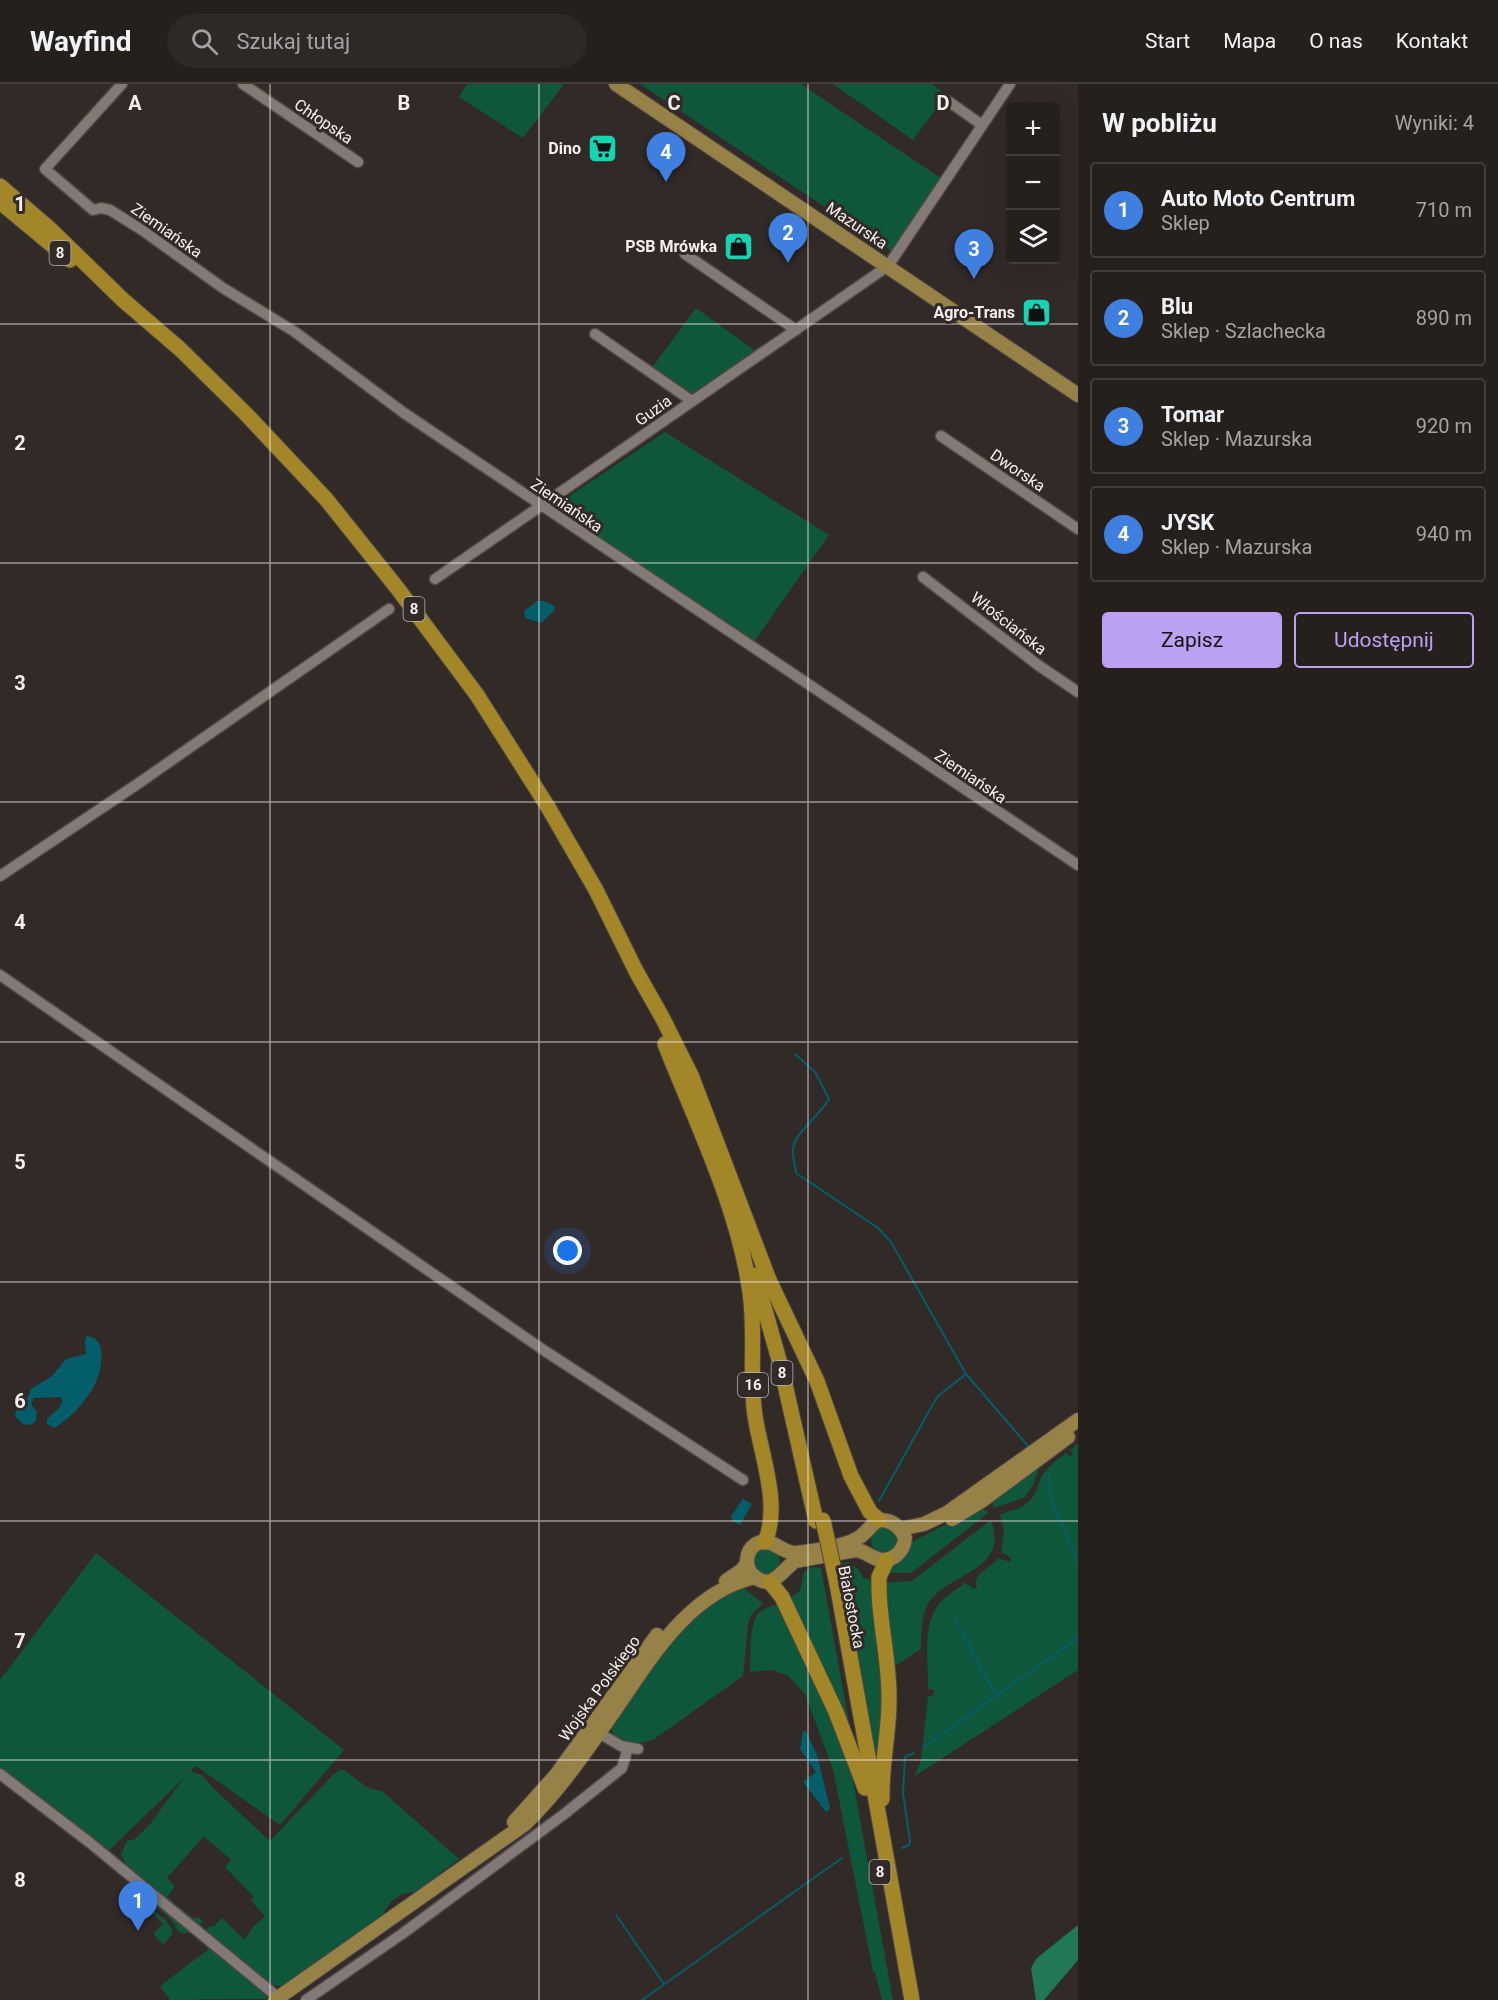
<!DOCTYPE html>
<html lang="pl">
<meta charset="utf-8">
<style>
:root{--surface:#26201d;--page:#2e2826;--text:#f1f3f6;--muted:#a4a3a4;--line:#423e3b;--accent:#bca0f2}
body{margin:0;font-family:Roboto,sans-serif;background:var(--page);color:var(--text)}
.controls{position:absolute;right:18px;top:18px;display:grid;overflow:hidden;border-radius:6px;box-shadow:0 6px 24px #0002}
.controls button{width:54px;height:54px;display:grid;place-items:center;padding:0;border:0;border-bottom:2px solid var(--line);background:var(--surface);color:var(--text);font:30px sans-serif}
.you{position:absolute;left:568px;top:1167px;width:21px;height:21px;margin:-15px;border:4px solid #fff;border-radius:50%;background:#1a73e8;box-shadow:0 0 0 9px #1a73e833}
.badge{display:grid;place-items:center;width:39px;height:39px;border-radius:50%;background:var(--accent);color:#fff;font-size:20px;font-weight:700}
.pin{position:absolute;translate:-50% -50px;filter:drop-shadow(0 2px 3px #0008)}
.pin::after{content:'';position:absolute;top:32px;width:21px;height:18px;background:inherit;clip-path:polygon(0 0,100% 0,50% 100%)}
.list{margin:0;padding:0;list-style:none}
h2{display:flex;justify-content:space-between;align-items:center;height:78px;margin:0;padding:0 24px;font-size:26px}
h2 small{font-size:20px;font-weight:400;color:var(--muted)}
.list li{display:grid;grid-template-columns:39px 1fr auto;gap:18px;align-items:center;box-sizing:border-box;height:96px;margin:0 12px 12px;padding:0 12px;border:2px solid var(--line);border-radius:6px}
.list b{display:block;font-size:22px;white-space:nowrap}
.list p{margin:0;font-size:20px;white-space:nowrap;color:var(--muted)}
.list em{font-size:20px;font-style:normal;color:var(--muted)}
.actions{display:flex;gap:12px;padding:18px 24px}
.actions a{flex:1;padding:14px 0;border:2px solid var(--accent);border-radius:6px;text-align:center;font-size:21px;color:var(--accent)}
.actions .main{background:var(--accent);color:#111}
.icon{flex:none;width:33px;height:33px;fill:none;stroke:currentColor;stroke-width:2;stroke-linecap:round;stroke-linejoin:round}
.map{position:relative;flex:none;width:1078px;height:1916px;overflow:hidden}
header{display:flex;align-items:center;gap:36px;box-sizing:border-box;height:84px;padding:0 30px;background:var(--surface);border-bottom:2px solid var(--line)}
header strong{font-size:28px}
nav{display:flex;gap:33px;margin-inline-start:auto;font-size:21px}
.search{width:420px;height:54px;background:var(--page);display:flex;align-items:center;gap:15px;box-sizing:border-box;padding:0 21px;border-radius:33px;color:var(--muted);font-size:22px}
main{display:flex}
aside{flex:1;background:var(--surface)}
.map>svg:first-child{display:block}
</style>
<header>
<strong>Wayfind</strong>
<div class="search"><svg class="icon" aria-label="search" viewBox="0 0 24 24"><circle cx="10" cy="10" r="6"/><path d="M15 15l6 6"/></svg>Szukaj tutaj</div>
<nav><a>Start</a><a>Mapa</a><a>O nas</a><a>Kontakt</a></nav>
</header>
<main>
<div class="map">
<svg width="1078" height="1916" viewBox="0 0 1078 1916">
<rect width="100%" height="100%" fill="#322a27"/>
<!-- green -->
<g fill="#0f573b">
<polygon points="467,0 564,0 523,54 459,13"/>
<polygon points="640,0 801,0 942,95 893,168"/>
<polygon points="833,0 932,0 946,11 913,56"/>
<polygon points="696,224 757,268 691,312 651,285"/>
<polygon points="665,348 829,451 753,559 553,423"/>
<path d="M1078,1360V1586L915,1692L921,1676L928,1613L934,1611V1606L928,1605C929,1578 921,1542 939,1520C946,1511 956,1506 965,1499L974,1505L977,1503C971,1489 991,1485 998,1474L1010,1478L1011,1474L1001,1468L1004,1448L1000,1431C1008,1426 1019,1426 1026,1420C1037,1412 1036,1403 1042,1392C1047,1383 1058,1375 1066,1369L1070,1373L1073,1370L1070,1366Z"/>
<polygon points="1064,1364 1039,1384 1033,1401 1024,1414 993,1424 993,1413"/>
<polygon points="977,1424 984,1425 988,1429 911,1489 884,1489 892,1480 902,1474 912,1458"/>
<path d="M991,1436C1011,1491 940,1489 926,1524C921,1537 921,1552 921,1565L892,1584L883,1499L912,1497Z"/>
<circle cx="884" cy="1456" r="13"/>
<circle cx="767" cy="1478" r="13"/>
<polygon points="96,1469 344,1666 280,1741 196,1682 190,1687 202,1691 215,1706 270,1757 333,1691 339,1686 344,1686 368,1704 382,1707 459,1775 425,1801 414,1808 402,1810 391,1818 382,1831 286,1900 282,1902 270,1901 206,1846 210,1842 213,1843 222,1834 245,1856 252,1844 265,1832 251,1817 254,1813 225,1783 231,1776 204,1752 167,1794 175,1802 167,1813 194,1835 196,1833 203,1836 199,1842 127,1782 121,1770 127,1757 135,1755 150,1740 184,1694 104,1771 0,1686 0,1596"/>
<polygon points="849,1478 860,1487 863,1494 874,1497 881,1572 883,1631 876,1702 838,1479"/>
<polygon points="811,1483 821,1484 852,1655 789,1515 800,1507 804,1488"/>
<path d="M742,1503L763,1519L752,1530L748,1540L743,1592L654,1655C640,1661 629,1659 614,1652L611,1644V1638L660,1566L711,1517Z"/>
<path d="M781,1520L821,1608L850,1680L893,1916H882L875,1888H873L833,1685L805,1610L788,1592L774,1586L750,1588C751,1574 749,1540 758,1530C764,1523 773,1522 781,1520Z"/>
<path d="M137,1803L188,1843L189,1849C185,1849 183,1850 179,1847C176,1845 174,1839 170,1835C159,1823 142,1812 126,1821L122,1818Z"/>
<path d="M144,1825C157,1826 171,1838 173,1850L163,1860L153,1850L163,1840L151,1827L145,1832L142,1831Z"/>
<polygon points="209,1865 232,1879 267,1909 266,1915 170,1916 160,1902"/>
</g>
<!-- forest -->
<polygon fill="#207854" points="1078,1841 1078,1876 1044,1916 1036,1916 1031,1884 1037,1874"/>
<!-- water -->
<g fill="#035d6a">
<polygon points="537,517 544,517 555,522 554,527 541,539 525,534 524,527"/>
<path d="M87,1252C110,1254 101,1291 93,1304C83,1320 70,1335 54,1344L47,1340V1335L60,1323L63,1316L59,1313L34,1314L31,1320L37,1328L36,1337L31,1341L23,1340L15,1332L16,1327L29,1311L31,1305L52,1292L66,1275L86,1270L85,1257Z"/>
<polygon points="743,1415 752,1420 740,1441 732,1437 731,1432"/>
<polygon points="803,1647 806,1647 817,1671 830,1724 826,1728 803,1698 816,1688 800,1665"/>
</g>
<g fill="none" stroke-linecap="round" stroke-linejoin="round">
<!-- stream -->
<g stroke="#035d6a" stroke-width="2">
<path d="M795,970L815,988L829,1015C820,1031 794,1050 793,1065C792,1072 795,1081 796,1089L878,1144L891,1158L966,1290L1028,1362"/>
<polyline points="1049,1390 1051,1415 1078,1478"/>
<polyline points="879,1417 937,1313 966,1290"/>
<polyline points="955,1535 996,1612"/>
<polyline points="923,1664 1078,1554"/>
<polyline points="902,1764 909,1761 910,1757 903,1709 905,1673 914,1669"/>
<polyline points="854,1772 860,1771"/>
<polyline points="616,1831 664,1900"/>
<polyline points="642,1916 842,1774"/>
</g>
<defs>
<g id="minor">
<polyline points="122,0 45,85 93,126 101,124 110,126 142,146 223,204 295,248 404,329 1078,781"/>
<polyline points="243,0 358,78"/>
<polyline points="948,17 982,41"/>
<polyline points="685,170 796,246"/>
<polyline points="595,250 692,317"/>
<polyline points="941,352 1078,445"/>
<polyline points="923,493 1038,581 1078,608"/>
<polyline points="435,495 888,182 1010,0"/>
<polyline points="0,792 136,701 389,525"/>
<polyline points="0,891 545,1267 743,1396"/>
<polyline points="599,1649 621,1662 638,1665"/>
<polyline points="0,1690 89,1758 279,1914"/>
<polyline points="306,1916 402,1850 563,1731 622,1684 628,1664"/>
</g>
<g id="major">
<polyline points="616,0 1078,311"/>
<polyline points="952,1435 983,1416 1068,1353"/>
<path d="M879,1436C891,1436 900,1442 905,1454C904,1467 893,1479 878,1475C870,1473 865,1467 856,1466L795,1477C782,1486 772,1508 754,1492C744,1484 745,1467 756,1460C772,1452 781,1469 795,1469C810,1468 846,1462 858,1454C867,1449 870,1441 879,1436Z"/>
<polyline points="900,1445 924,1440 947,1429 1078,1336"/>
<polyline points="726,1497 742,1486 747,1479"/>
<polyline points="514,1738 556,1691 657,1551"/>
<path d="M275,1916L525,1740C559,1707 586,1667 613,1629C650,1576 687,1509 755,1493"/>
</g>
<g id="highway">
<polyline points="0,102 50,145 123,216 180,265 246,330 326,415 398,505 477,611 548,723 596,806 636,887 663,935 691,991 769,1196 817,1297 851,1392 870,1428 879,1436"/>
<polyline points="0,118 70,176"/>
<path d="M665,960C696,1039 739,1125 750,1209C756,1250 749,1292 755,1332C761,1371 781,1421 765,1458"/>
<polyline points="755,1191 781,1283 816,1437"/>
<polyline points="770,1498 782,1513 836,1628 865,1704"/>
<polyline points="837,1500 912,1916"/>
<path d="M882,1715C881,1682 889,1650 889,1617C890,1580 880,1543 879,1506V1493L887,1476"/>
</g>
</defs>
<!-- minor casing -->
<use href="#minor" stroke="#4e4745" stroke-width="13"/>
<!-- major casing -->
<use href="#major" stroke="#4e4745" stroke-width="16"/>
<!-- highway casing -->
<use href="#highway" stroke="#4e4745" stroke-width="17"/>
<!-- minor -->
<use href="#minor" stroke="#837a76" stroke-width="10"/>
<!-- major -->
<use href="#major" stroke="#968147" stroke-width="14"/>
<!-- highway -->
<use href="#highway" stroke="#a38627" stroke-width="15"/>
<defs>
<polyline id="highway-bridge" points="823,1436 837,1500"/>
</defs>
<!-- highway-bridge casing -->
<use href="#highway-bridge" stroke="#4e4745" stroke-width="17" stroke-linecap="butt"/>
<!-- highway-bridge -->
<use href="#highway-bridge" stroke="#a38627" stroke-width="15"/>
</g>
<!-- grid -->
<path fill="none" stroke="#f5efed" stroke-width="1.5" stroke-opacity="0.55" d="M270,0V1916M539,0V1916M808,0V1916M0,240H1078M0,479H1078M0,718H1078M0,958H1078M0,1198H1078M0,1437H1078M0,1676H1078"/>
<!-- icons -->
<defs>
<symbol id="supermarket-square" viewBox="-11 -11 22 22"><rect x="-9" y="-9" width="18" height="18" rx="4" fill="#14d5b3" stroke="#322a27"/><path d="M-6-5.5h2.5l.6 2H6L4.5 2H-2.5L-4.4-4H-6ZM-1.5 3.2a1.3 1.3 0 1 0 .1 0ZM3 3.2a1.3 1.3 0 1 0 .1 0Z" fill="#111"/></symbol>
<symbol id="shop-square" viewBox="-11 -11 22 22"><rect x="-9" y="-9" width="18" height="18" rx="4" fill="#14d5b3" stroke="#322a27"/><path d="M-5-2.5h2.3a2.7 3.5 0 0 1 5.4 0H5L5.5 6h-11ZM-1.5-2.5h3a1.5 2.3 0 0 0-3 0Z" fill="#111"/></symbol>
</defs>
<g fill-rule="evenodd">
<use href="#supermarket-square" x="586" y="48" width="33" height="33"/>
<use href="#shop-square" x="722" y="146" width="33" height="33"/>
<use href="#shop-square" x="1020" y="212" width="33" height="33"/>
</g>
<g text-anchor="middle" stroke-width="6" stroke-linejoin="round" paint-order="stroke">
<!-- shield labels -->
<g fill="#322a27" stroke="#bab4b2" stroke-width="1.5">
<rect x="49.5" y="157" width="21" height="24" rx="4.5"/>
<rect x="403.5" y="513" width="21" height="24" rx="4.5"/>
<rect x="771.5" y="1277" width="21" height="24" rx="4.5"/>
<rect x="738" y="1289" width="30" height="24" rx="4.5"/>
<rect x="869.5" y="1776" width="21" height="24" rx="4.5"/>
</g>
<g font-size="15" font-weight="bold" fill="#f5efed">
<text x="60" y="174">8</text>
<text x="414" y="530">8</text>
<text x="782" y="1294">8</text>
<text x="753" y="1306">16</text>
<text x="880" y="1793">8</text>
</g>
<!-- street labels -->
<g font-size="16" fill="#f5efed" stroke="#322a27">
<text transform="translate(324 37) rotate(34)" y="6">Chłopska</text>
<text transform="translate(857 141) rotate(34)" y="6">Mazurska</text>
<text transform="translate(167 146) rotate(35)" y="6">Ziemiańska</text>
<text transform="translate(653 326) rotate(-35)" y="6">Guzia</text>
<text transform="translate(1018 386) rotate(34)" y="6">Dworska</text>
<text transform="translate(567 421) rotate(34)" y="6">Ziemiańska</text>
<text transform="translate(1009 539) rotate(38)" y="6">Włościańska</text>
<text transform="translate(971 692) rotate(34)" y="6">Ziemiańska</text>
<text transform="translate(852 1523) rotate(79)" y="6">Białostocka</text>
<text transform="translate(599 1604) rotate(-54)" y="6">Wojska Polskiego</text>
</g>
<!-- poi labels -->
<g font-size="16" font-weight="bold" fill="#f5efed" stroke="#322a27" text-anchor="end">
<text x="581" y="70">Dino</text>
<text x="717" y="168">PSB Mrówka</text>
<text x="1015" y="234">Agro-Trans</text>
</g>
</g>
<g font-size="20" text-anchor="middle" font-weight="bold" fill="#f5efed" stroke="#322a27" stroke-width="6" stroke-linejoin="round" paint-order="stroke">
<text x="135" y="26">A</text>
<text x="404" y="26">B</text>
<text x="674" y="26">C</text>
<text x="943" y="26">D</text>
<text x="20" y="127">1</text>
<text x="20" y="366">2</text>
<text x="20" y="606">3</text>
<text x="20" y="845">4</text>
<text x="20" y="1085">5</text>
<text x="20" y="1324">6</text>
<text x="20" y="1564">7</text>
<text x="20" y="1803">8</text>
</g>
</svg>
<div class="controls">
<button>+</button>
<button>−</button>
<button><svg class="icon" aria-label="layers" viewBox="0 0 24 24"><path d="M12 4l9 5-9 5-9-5zM3 14l9 5 9-5"/></svg></button>
</div>
<div class="you"></div>
<div class="pin badge" style="left:138px;top:1847px;background:#3f7fe0">1</div>
<div class="pin badge" style="left:788px;top:179px;background:#3f7fe0">2</div>
<div class="pin badge" style="left:974px;top:195px;background:#3f7fe0">3</div>
<div class="pin badge" style="left:666px;top:98px;background:#3f7fe0">4</div>
</div>
<aside>
<h2>W pobliżu<small>Wyniki: 4</small></h2>
<ul class="list">
<li><span class="badge" style="background:#3f7fe0">1</span><div><b>Auto Moto Centrum</b><p>Sklep</p></div><em>710 m</em></li>
<li><span class="badge" style="background:#3f7fe0">2</span><div><b>Blu</b><p>Sklep · Szlachecka</p></div><em>890 m</em></li>
<li><span class="badge" style="background:#3f7fe0">3</span><div><b>Tomar</b><p>Sklep · Mazurska</p></div><em>920 m</em></li>
<li><span class="badge" style="background:#3f7fe0">4</span><div><b>JYSK</b><p>Sklep · Mazurska</p></div><em>940 m</em></li>
</ul>
<div class="actions"><a class="main">Zapisz</a><a>Udostępnij</a></div>
</aside>
</main>
